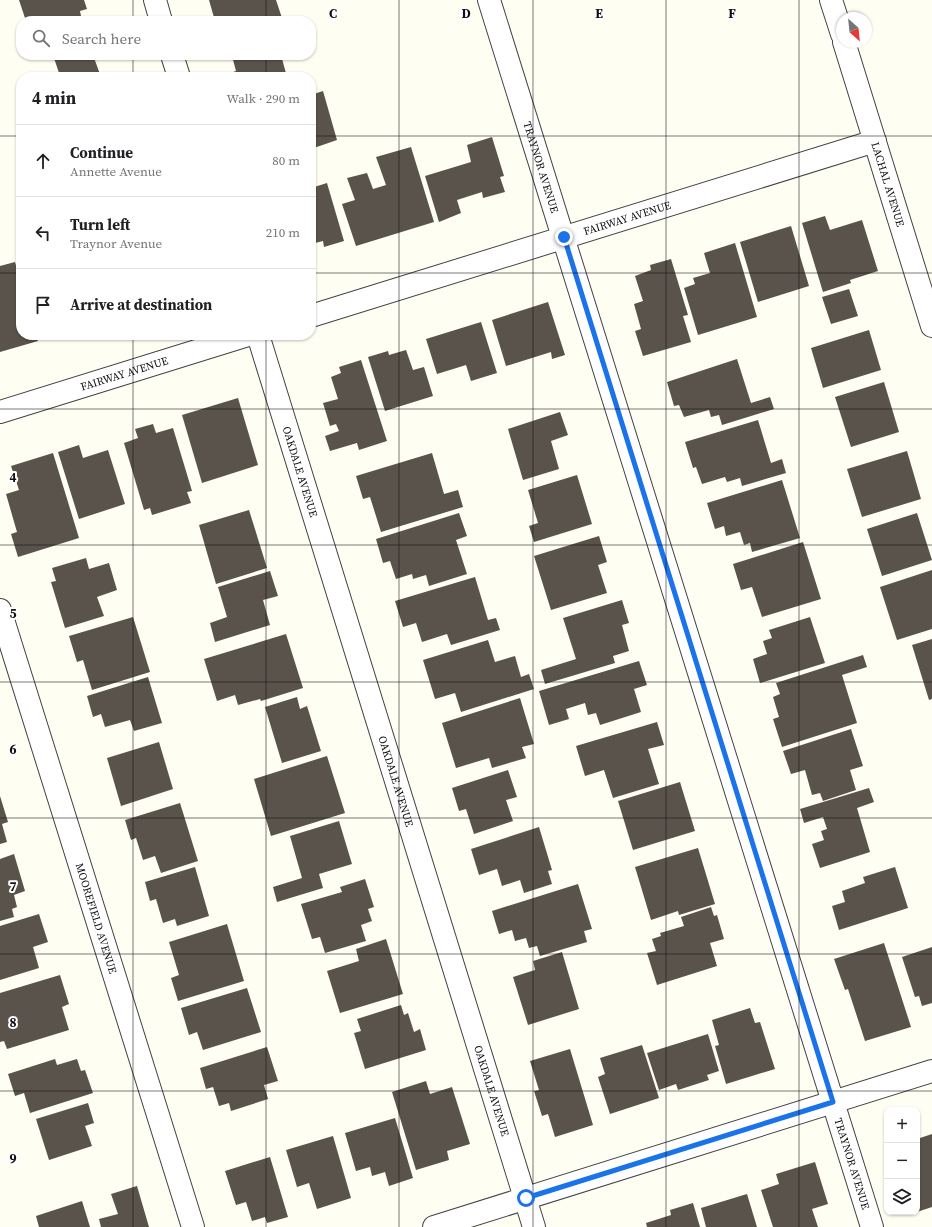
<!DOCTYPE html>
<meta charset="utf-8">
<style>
:root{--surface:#fff;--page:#f6f6f6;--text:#202124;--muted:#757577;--line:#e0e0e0}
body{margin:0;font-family:"Source Serif 4",serif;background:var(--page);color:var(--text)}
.controls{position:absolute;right:12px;bottom:12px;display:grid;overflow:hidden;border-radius:8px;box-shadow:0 1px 3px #0004}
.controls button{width:36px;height:36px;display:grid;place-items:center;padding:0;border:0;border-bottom:1px solid var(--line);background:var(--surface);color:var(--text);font:20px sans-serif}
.compass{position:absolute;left:836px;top:12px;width:36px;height:36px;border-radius:50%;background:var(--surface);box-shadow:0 1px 3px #0004;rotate:153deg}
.stop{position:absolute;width:12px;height:12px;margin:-9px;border:3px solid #1a73e8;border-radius:50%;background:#fff}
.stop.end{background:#1a73e8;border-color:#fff;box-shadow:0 1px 4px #0008}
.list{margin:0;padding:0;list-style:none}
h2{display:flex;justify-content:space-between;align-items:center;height:52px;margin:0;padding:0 16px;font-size:17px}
h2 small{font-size:13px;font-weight:400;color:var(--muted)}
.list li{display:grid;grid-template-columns:26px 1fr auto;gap:12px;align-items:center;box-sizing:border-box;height:72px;padding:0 16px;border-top:1px solid var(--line)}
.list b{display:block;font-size:15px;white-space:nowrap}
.list p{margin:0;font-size:13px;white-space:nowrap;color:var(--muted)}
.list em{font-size:13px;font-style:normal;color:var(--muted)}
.icon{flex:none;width:22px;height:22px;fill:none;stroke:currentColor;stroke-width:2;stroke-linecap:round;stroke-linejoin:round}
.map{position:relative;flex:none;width:932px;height:1227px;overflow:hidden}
.search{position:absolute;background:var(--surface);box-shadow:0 1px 3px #0004;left:16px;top:16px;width:300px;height:44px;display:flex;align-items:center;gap:10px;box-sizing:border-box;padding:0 14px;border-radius:16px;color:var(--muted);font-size:15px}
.panel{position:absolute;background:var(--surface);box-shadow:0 1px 3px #0004;left:16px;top:72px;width:300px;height:268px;border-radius:16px}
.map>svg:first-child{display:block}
</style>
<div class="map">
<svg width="932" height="1227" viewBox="0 0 932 1227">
<rect width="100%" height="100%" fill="#fffef3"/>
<!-- building -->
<g fill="#5a534b">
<polygon points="19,0 84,0 87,9 80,11 81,16 63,21 26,21"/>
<polygon points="209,0 276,0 283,21 215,21"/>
<polygon points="53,55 93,55 101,77 47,77 59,73"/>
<polygon points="236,55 281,55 287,77 231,77 230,73 236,71 232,56"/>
<polygon points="323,91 337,140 311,149 311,95"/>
<polygon points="492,137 504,176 500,177 505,192 483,198 482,192 457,200 461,213 439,222 425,176 471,162 467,145"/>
<polygon points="411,147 434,222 356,246 342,204 355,200 347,178 367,173 373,189 386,185 376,157"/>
<polygon points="327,183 344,241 324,247 323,241 311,244 311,188"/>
<polygon points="825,216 830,230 862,220 878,271 850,280 851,283 823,292 802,223"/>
<polygon points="791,226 809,286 758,302 740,242"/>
<polygon points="735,243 757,317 698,335 684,288 695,284 693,278 710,273 704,253"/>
<polygon points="671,259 688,315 683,316 691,342 643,356 635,331 641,329 634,304 643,301 635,276 651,270 650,265"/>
<polygon points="15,262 21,283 21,335 36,335 38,341 0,352 0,266"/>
<polygon points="849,289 858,316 831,324 822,297"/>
<polygon points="548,302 565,355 552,359 551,352 506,366 492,320"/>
<polygon points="481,322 497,373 471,381 466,365 437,374 426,339"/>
<polygon points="869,330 881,370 823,388 811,348"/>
<polygon points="406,350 413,370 424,367 433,396 385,411 368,357 388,351 389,355"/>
<polygon points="737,359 751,403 770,397 774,409 722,425 719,415 711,417 709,410 684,417 679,405 674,406 667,382"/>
<polygon points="361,360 387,441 359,450 357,443 330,451 325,436 339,431 336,424 330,426 323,403 338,399 331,377 341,373 339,367"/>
<polygon points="884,382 899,432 851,447 835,397"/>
<polygon points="238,398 258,465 202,483 182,415"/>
<polygon points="560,412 568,435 551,441 559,469 523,480 508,429"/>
<polygon points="758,420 771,463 782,459 786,473 742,486 740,478 727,482 725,477 702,484 696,467 693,468 685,442"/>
<polygon points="153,424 156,433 173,428 192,491 187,492 191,503 152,515 150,508 144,510 124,443 138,438 135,429"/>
<polygon points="79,445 83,458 108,450 125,504 79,519 58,452"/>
<polygon points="907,451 921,499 862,517 847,469"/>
<polygon points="53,453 79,538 18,557 11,534 17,532 6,494 19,490 11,466"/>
<polygon points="432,453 444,494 458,490 463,507 381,532 370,497 363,499 356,476"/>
<polygon points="577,475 592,524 534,542 529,526 538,523 528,490"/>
<polygon points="782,480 800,538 752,552 750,543 744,545 740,532 726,536 724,526 715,529 707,503"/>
<polygon points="249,510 267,568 216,584 199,525"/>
<polygon points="459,513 467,536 456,540 467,574 429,586 426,575 413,579 412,574 396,579 390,561 383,563 376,539"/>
<polygon points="917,513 932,560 882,576 867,529"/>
<polygon points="599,536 607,562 598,565 607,593 551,610 534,556"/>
<polygon points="803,542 821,599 762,617 752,587 741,590 733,564"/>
<polygon points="86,558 89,569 109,563 117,590 97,597 104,616 65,628 51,582 56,581 52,568"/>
<polygon points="932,570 932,629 897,640 880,587"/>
<polygon points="270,571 278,596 263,600 270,625 215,642 210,623 227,617 218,587"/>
<polygon points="475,577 488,620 496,618 500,630 451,645 447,634 422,642 416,623 403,627 395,601"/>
<polygon points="622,600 629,623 622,625 629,651 613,656 615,663 545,684 541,670 576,659 563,618"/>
<polygon points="133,617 150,672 92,690 83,660 77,662 69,636"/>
<polygon points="810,617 825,663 760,683 753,659 767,654 763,641 772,638 769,630"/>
<polygon points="286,634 303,688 261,701 260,699 238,705 235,695 217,701 204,659"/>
<polygon points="932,639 932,699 929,700 912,645"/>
<polygon points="488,640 495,662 515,656 521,677 529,674 534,689 461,712 455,693 435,699 423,660"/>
<polygon points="863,655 867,667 842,675 857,723 782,747 773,719 779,717 773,697 780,694 776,683"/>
<polygon points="639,661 647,685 634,689 641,712 600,725 596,713 588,715 585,703 566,709 569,719 549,725 539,691"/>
<polygon points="148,677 162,723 134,731 130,720 105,727 101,714 93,717 87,696"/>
<polygon points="297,697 300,709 307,706 321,751 282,763 265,707"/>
<polygon points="520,698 534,744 522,747 526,758 492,768 489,758 456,768 442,723"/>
<polygon points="657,722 664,745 648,749 659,784 613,798 604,770 585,776 576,746"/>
<polygon points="851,729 863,766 850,770 856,790 823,801 820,793 812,795 805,770 791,774 783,751"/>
<polygon points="159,742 173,789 121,806 107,758"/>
<polygon points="327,756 345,813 271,836 254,779"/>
<polygon points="508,770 517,797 506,800 513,821 474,834 466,809 459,811 452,788"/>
<polygon points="680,782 695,831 633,850 618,801"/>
<polygon points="869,788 874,802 857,808 870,852 820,868 812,844 824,840 821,831 827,829 823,817 804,823 800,809"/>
<polygon points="0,796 8,822 2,824 7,842 0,844"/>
<polygon points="180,803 198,861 161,873 155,856 143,860 136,838 131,840 125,820"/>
<polygon points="339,821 352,864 319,874 323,888 277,902 273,887 302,878 290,836"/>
<polygon points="539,827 552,870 548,871 552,884 524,893 520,880 502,886 497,869 479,875 471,849"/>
<polygon points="698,848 715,904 679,915 678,911 651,920 635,867"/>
<polygon points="14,854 25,891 14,895 17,907 12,909 14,917 0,921 0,859"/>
<polygon points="195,867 209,916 177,926 175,919 163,923 156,899 150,901 145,882"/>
<polygon points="895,867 908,908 839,930 832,906 845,902 842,891 865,883 863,877"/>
<polygon points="365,879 374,907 368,909 372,921 361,925 366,941 325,953 320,937 312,939 301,904 342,892 340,887"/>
<polygon points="578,884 592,929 584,931 587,942 540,956 537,946 529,948 526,938 515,941 512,930 499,934 492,911"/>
<polygon points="711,907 714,916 717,915 724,939 710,943 717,966 657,985 647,953 656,951 652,939 661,936 660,933 684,926 681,917"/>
<polygon points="39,914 48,942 33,947 39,968 0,980 0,926"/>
<polygon points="227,924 244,981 178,1001 171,978 179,975 169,942"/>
<polygon points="386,939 403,994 340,1013 327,971 359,961 356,949"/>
<polygon points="884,943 911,1027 865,1041 848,989 845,990 834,959"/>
<polygon points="932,947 932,1003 922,1006 919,996 915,997 902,957"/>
<polygon points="562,952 579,1009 528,1025 513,977 535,970 533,961"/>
<polygon points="60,975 69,1004 62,1007 69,1030 7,1049 4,1041 0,1042 0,993"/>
<polygon points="247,988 261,1032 203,1050 197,1032 189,1035 181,1008"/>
<polygon points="401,1005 404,1015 408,1013 414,1032 420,1029 426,1050 365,1069 354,1033 361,1031 357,1019"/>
<polygon points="750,1008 755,1023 760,1022 775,1069 726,1084 715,1046 719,1045 712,1020"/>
<polygon points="708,1034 719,1071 707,1075 709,1080 678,1090 676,1084 659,1090 647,1053"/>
<polygon points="642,1045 659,1098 610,1114 598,1077 605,1074 600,1058"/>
<polygon points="267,1047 278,1081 264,1085 268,1099 231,1111 229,1103 219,1106 213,1087 206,1089 200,1068"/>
<polygon points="570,1049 593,1125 555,1137 548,1114 542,1116 534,1091 539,1090 530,1061"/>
<polygon points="55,1059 57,1065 77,1059 81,1071 85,1070 93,1093 30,1113 24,1093 15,1096 8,1074"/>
<polygon points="426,1081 430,1094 452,1087 470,1144 447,1151 449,1160 416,1170 392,1092"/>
<polygon points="88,1103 94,1123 85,1126 92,1146 49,1160 36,1119"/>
<polygon points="395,1118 413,1178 389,1186 385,1172 372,1176 370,1167 356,1171 345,1133"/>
<polygon points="932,1134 932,1207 917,1212 917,1139"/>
<polygon points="333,1136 351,1198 317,1209 309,1183 297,1187 286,1150"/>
<polygon points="270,1157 288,1217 267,1223 265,1217 252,1221 246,1202 236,1205 225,1171"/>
<polygon points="815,1162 828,1204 812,1209 818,1227 773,1227 761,1190 779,1184 776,1174"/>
<polygon points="137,1186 149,1227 101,1227 99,1219 118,1214 111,1194"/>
<polygon points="747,1194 757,1227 706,1227 701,1208"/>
<polygon points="82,1201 90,1227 39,1227 36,1216"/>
<polygon points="693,1203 700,1227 647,1227 646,1223 671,1215 670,1210"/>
</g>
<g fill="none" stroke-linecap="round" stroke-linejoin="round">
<defs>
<g id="minor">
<polyline points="155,0 161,21"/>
<path id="s1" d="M489,0L872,1227"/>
<polyline points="831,0 842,34"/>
<path id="s2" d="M844,42L932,326"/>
<polyline points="172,55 179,77"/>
<path id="s3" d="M311,316L875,141"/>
<path id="s4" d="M258,335L534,1227"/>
<path id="s5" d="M0,412L248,335"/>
<path id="s6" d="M0,610L193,1227"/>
<polyline points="434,1227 932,1071"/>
</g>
</defs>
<!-- minor casing -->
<use href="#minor" stroke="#434343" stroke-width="24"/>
<!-- minor -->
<use href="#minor" stroke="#fff" stroke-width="22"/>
</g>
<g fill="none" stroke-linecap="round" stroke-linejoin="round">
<!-- route -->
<polyline stroke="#1a73e8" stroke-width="5" points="526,1198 833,1102 564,237"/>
</g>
<!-- grid -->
<path fill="none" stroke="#101010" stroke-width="1" stroke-opacity="0.55" d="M133,0V21M266,0V21M399,0V1227M533,0V1227M666,0V1227M799,0V1227M133,55V77M266,55V77M0,136H21M311,136H932M0,273H21M311,273H932M133,335V1227M266,335V1227M0,409H932M0,545H932M0,682H932M0,818H932M0,954H932M0,1091H932"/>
<g text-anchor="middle" stroke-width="4" stroke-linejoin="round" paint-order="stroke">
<!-- street labels -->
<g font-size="11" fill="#101010" stroke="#fff">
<text dy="4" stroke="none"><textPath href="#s1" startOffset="175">TRAYNOR AVENUE</textPath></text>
<text dy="4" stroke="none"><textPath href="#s2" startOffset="149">LACHAL AVENUE</textPath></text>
<text dy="4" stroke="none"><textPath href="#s3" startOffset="331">FAIRWAY AVENUE</textPath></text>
<text dy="4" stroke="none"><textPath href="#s5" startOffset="130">FAIRWAY AVENUE</textPath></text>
<text dy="4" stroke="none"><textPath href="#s4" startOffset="143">OAKDALE AVENUE</textPath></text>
<text dy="4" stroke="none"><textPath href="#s4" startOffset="467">OAKDALE AVENUE</textPath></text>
<text dy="4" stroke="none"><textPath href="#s6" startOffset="323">MOOREFIELD AVENUE</textPath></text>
<text dy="4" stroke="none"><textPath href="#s4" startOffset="791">OAKDALE AVENUE</textPath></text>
<text dy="4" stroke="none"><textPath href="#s1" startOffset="1219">TRAYNOR AVENUE</textPath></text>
</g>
</g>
<g font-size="13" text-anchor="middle" font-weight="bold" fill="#101010" stroke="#fff" stroke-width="4" stroke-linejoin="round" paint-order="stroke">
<text x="333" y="18">C</text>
<text x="466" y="18">D</text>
<text x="599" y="18">E</text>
<text x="732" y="18">F</text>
<text x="13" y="482">4</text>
<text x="13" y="618">5</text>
<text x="13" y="754">6</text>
<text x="13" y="891">7</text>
<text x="13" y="1027">8</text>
<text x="13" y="1163">9</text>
</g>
</svg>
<div class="controls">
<button>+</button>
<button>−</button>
<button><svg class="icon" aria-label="layers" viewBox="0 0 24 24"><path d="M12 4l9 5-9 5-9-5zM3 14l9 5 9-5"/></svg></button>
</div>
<svg class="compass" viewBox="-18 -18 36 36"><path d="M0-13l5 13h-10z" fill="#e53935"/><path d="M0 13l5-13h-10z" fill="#757577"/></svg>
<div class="stop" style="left:526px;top:1198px"></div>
<div class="stop end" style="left:564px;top:237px"></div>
<div class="search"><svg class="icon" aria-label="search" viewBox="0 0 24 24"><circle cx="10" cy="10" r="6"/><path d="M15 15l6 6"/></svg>Search here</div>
<section class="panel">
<h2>4 min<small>Walk · 290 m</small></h2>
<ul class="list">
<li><svg class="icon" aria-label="ahead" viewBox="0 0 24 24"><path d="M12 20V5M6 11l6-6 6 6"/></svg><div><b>Continue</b><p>Annette Avenue</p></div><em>80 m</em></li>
<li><svg class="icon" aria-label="left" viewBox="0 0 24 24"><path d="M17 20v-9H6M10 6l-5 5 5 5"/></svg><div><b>Turn left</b><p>Traynor Avenue</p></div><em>210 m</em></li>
<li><svg class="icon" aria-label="arrive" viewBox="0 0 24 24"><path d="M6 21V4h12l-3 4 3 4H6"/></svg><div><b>Arrive at destination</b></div></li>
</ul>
</section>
</div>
